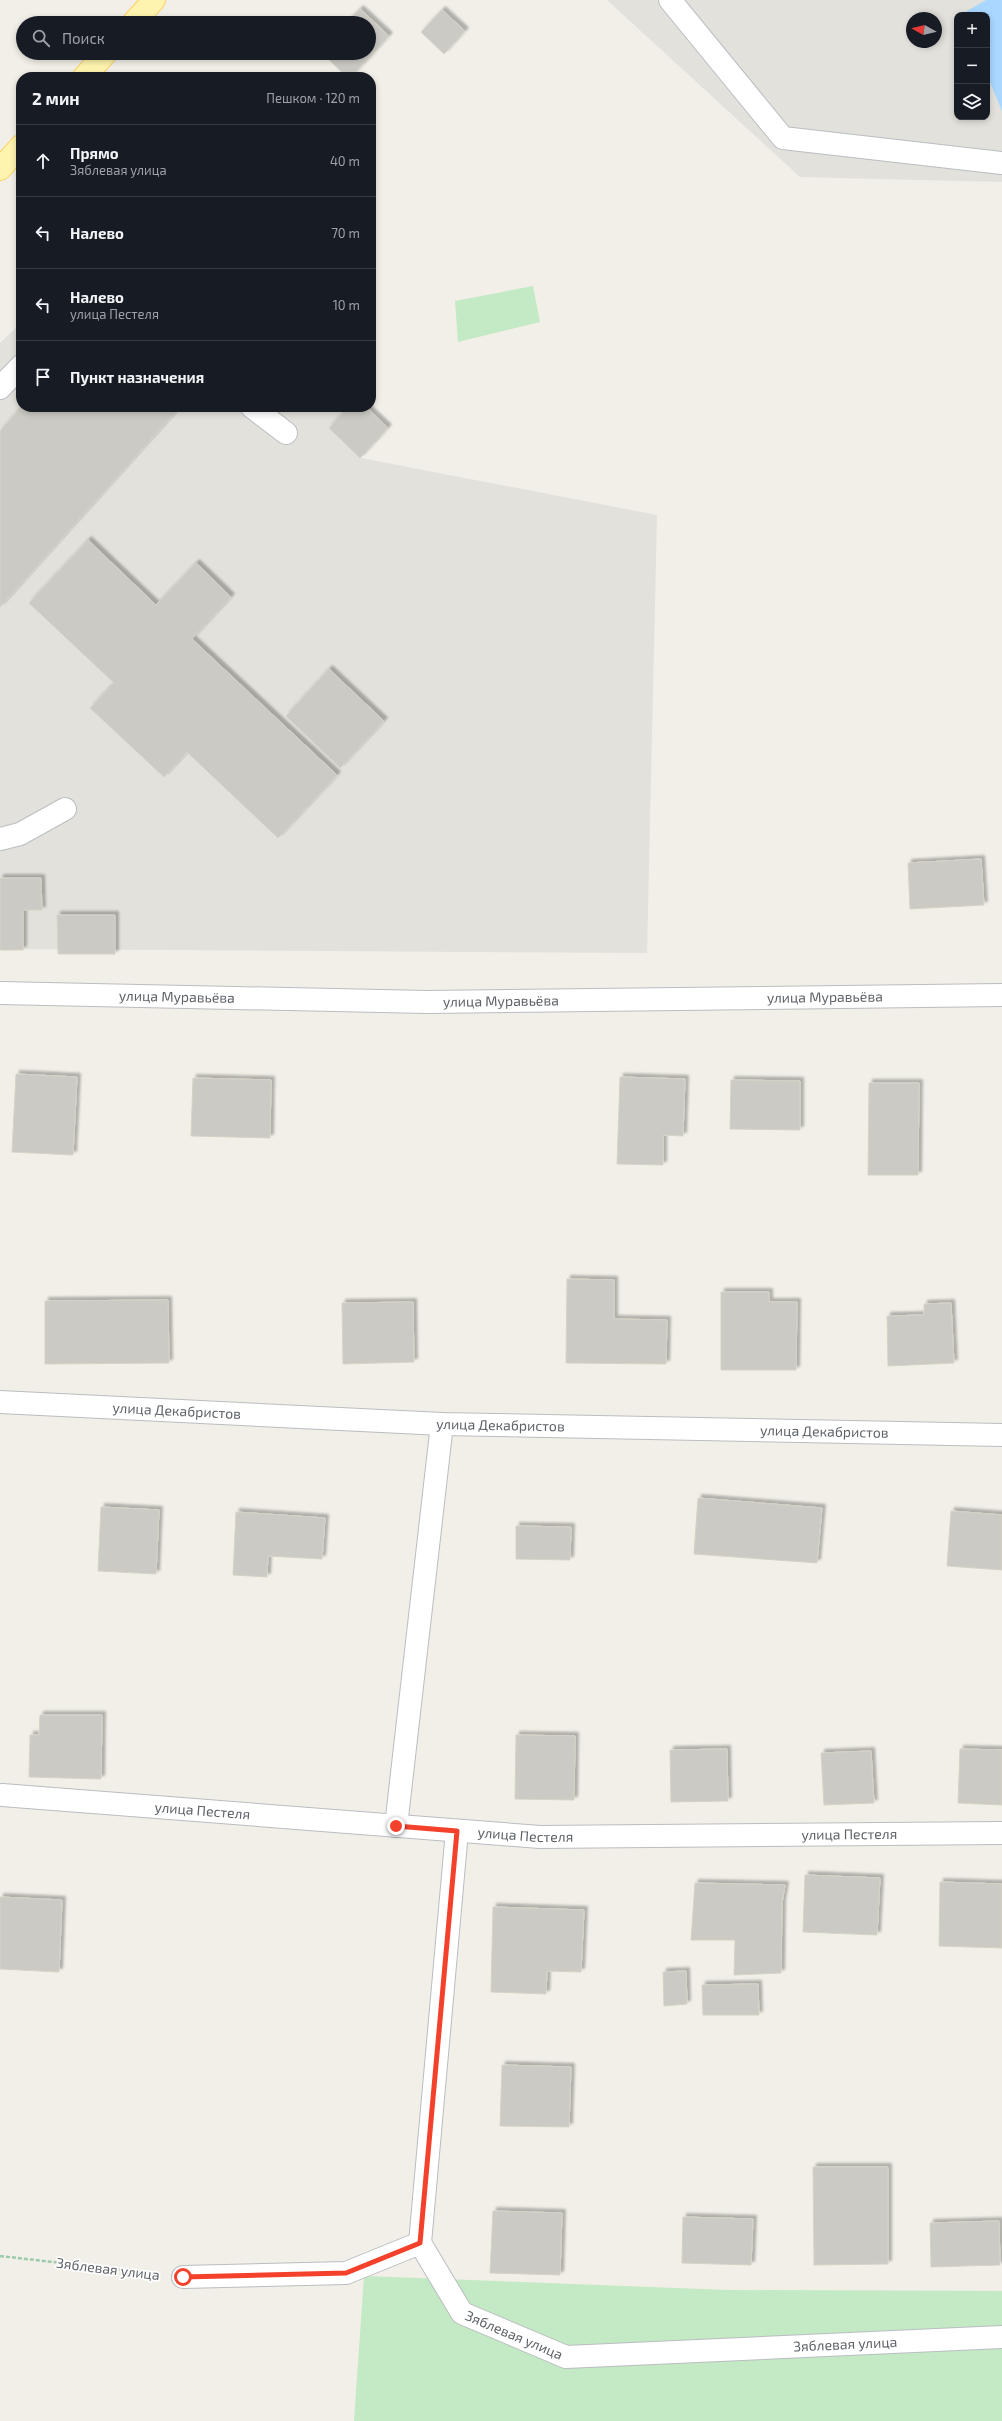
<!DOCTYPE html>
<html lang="ru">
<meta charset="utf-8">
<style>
:root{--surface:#171b24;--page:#20242c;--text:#f1f3f6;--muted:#9ea1a6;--line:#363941}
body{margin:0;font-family:"Exo 2",sans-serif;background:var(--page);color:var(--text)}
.controls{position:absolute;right:12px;top:12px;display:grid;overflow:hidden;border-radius:8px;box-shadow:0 2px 6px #0003}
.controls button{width:36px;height:36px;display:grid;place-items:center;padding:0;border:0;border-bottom:1px solid var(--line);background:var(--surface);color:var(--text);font:20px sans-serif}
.compass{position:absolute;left:906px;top:12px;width:36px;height:36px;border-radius:50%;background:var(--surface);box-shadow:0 2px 6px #0003;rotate:278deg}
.stop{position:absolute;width:12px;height:12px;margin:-9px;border:3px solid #f3412c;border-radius:50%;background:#fff}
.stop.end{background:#f3412c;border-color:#fff;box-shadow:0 1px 4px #0008}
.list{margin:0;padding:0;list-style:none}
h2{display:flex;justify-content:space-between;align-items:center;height:52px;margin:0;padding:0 16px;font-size:17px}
h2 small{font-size:13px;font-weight:400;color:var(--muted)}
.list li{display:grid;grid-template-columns:26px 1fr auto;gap:12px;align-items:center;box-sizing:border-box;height:72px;padding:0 16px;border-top:1px solid var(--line)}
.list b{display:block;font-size:15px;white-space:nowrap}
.list p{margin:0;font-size:13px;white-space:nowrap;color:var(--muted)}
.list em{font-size:13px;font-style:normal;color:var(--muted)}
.icon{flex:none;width:22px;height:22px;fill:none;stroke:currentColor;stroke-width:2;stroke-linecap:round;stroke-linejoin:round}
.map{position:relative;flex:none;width:1002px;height:2421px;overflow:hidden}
.search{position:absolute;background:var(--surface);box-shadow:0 2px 6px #0003;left:16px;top:16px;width:360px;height:44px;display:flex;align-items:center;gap:10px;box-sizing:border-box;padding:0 14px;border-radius:22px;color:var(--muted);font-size:15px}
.panel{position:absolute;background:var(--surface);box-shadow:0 2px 6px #0003;left:16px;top:72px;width:360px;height:340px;border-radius:16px}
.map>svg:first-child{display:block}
</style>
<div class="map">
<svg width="1002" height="2421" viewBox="0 0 1002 2421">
<defs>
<filter id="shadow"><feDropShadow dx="3.5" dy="-3.5" stdDeviation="1" flood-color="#0004"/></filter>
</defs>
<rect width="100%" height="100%" fill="#f1efe7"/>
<!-- industrial -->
<g fill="#e2e1db" fill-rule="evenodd">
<path d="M607,0H1002V182L800,177ZM957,15H987V117H957ZM912,18H936V42H912Z"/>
<polygon points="21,323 21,407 366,407 388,428 361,458 657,515 647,953 0,949 0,343"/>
</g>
<!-- green -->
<g fill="#c3eac4">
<polygon points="533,286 540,322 458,342 455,301"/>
<polygon points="364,2276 728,2290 1002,2291 1002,2421 354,2421"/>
</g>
<!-- water -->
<polygon fill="#aad7ff" points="986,0 1002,0 1002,111 987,75 987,15 962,14"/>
<!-- building -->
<g fill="#cccac4" stroke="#d7d2c5" filter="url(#shadow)">
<polygon points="360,9 389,36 351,77 347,77 322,53 369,53 369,23 346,23"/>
<polygon points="442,10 465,31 444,54 421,32"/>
<polygon points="21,407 180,407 0,607 0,431"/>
<polygon points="348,407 366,407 388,428 360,458 329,428"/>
<polygon points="88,540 156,605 196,563 231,597 192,639 337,775 278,838 187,752 164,777 90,708 114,683 29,603"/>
<polygon points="329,669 384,721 340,768 286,716"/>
<polygon points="981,859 984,905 910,909 908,863"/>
<polygon points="0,878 41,878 42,910 23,910 23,950 0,950"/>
<polygon points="57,915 115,915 115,954 58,954"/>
<polygon points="16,1074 77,1077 73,1155 12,1152"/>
<polygon points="620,1077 685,1079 683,1136 663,1135 663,1165 617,1164"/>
<polygon points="193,1078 271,1080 270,1138 191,1136"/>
<polygon points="731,1080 800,1081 800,1130 730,1129"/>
<polygon points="869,1083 919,1083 918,1175 868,1175"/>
<polygon points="567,1279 614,1280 614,1319 667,1320 666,1364 566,1363"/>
<polygon points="721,1292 769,1292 769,1302 797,1302 796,1370 721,1370"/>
<polygon points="168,1300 169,1363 45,1364 45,1301"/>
<polygon points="413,1302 414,1362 343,1364 342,1303"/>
<polygon points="951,1303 954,1363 888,1366 887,1316 924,1315 924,1304"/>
<polygon points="698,1498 822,1508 817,1563 694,1554"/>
<polygon points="101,1507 159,1510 156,1574 98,1571"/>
<polygon points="951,1511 1002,1515 1002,1570 947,1566"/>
<polygon points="236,1512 325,1518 322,1559 268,1556 267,1577 233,1575"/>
<polygon points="516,1526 571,1527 570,1560 516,1559"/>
<polygon points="40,1715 102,1715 101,1779 29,1777 30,1735 39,1735"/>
<polygon points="516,1735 575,1736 574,1800 515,1799"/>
<polygon points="727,1749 728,1801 671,1802 670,1750"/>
<polygon points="960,1749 1002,1750 1002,1805 958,1803"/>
<polygon points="871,1751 874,1803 824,1805 821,1753"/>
<polygon points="805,1875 880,1878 877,1935 803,1932"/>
<polygon points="940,1882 1002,1884 1002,1948 939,1946"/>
<polygon points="695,1883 785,1885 782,1903 781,1973 734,1975 735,1940 691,1940"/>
<polygon points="0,1897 62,1900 59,1972 0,1969"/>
<polygon points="493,1907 584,1910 581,1972 547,1971 546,1994 491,1992"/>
<polygon points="686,1971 687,2004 664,2006 663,1972"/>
<polygon points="758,1984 759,2015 703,2015 702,1985"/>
<polygon points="502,2065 571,2067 569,2127 500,2126"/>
<polygon points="813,2167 888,2167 888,2264 814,2265"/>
<polygon points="493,2211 562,2213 560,2275 490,2273"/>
<polygon points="683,2217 753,2219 751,2265 682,2263"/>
<polygon points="999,2221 1000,2265 931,2267 930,2223"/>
</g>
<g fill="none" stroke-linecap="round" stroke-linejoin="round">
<defs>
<g id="minor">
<polyline points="670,0 783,138 1002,163"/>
<polyline points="0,388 21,366"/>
<polyline points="252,407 286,433"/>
<polyline points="0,839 20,834 65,809"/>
<path id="s1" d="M0,993L427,1002L1002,995"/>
<path id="s2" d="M0,1402L442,1424L1002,1435"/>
<path id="s3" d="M2,1795L540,1837L1002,1833"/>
<polyline points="396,1826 442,1424"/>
<polyline points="420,2243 457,1831"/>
<path id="s4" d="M183,2277L346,2273L420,2243L462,2313L566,2357L1002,2337"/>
</g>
<g id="major">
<polyline points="133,23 154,0"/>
<polyline points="84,77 106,53"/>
<polyline points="0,169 21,146"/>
</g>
</defs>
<!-- minor casing -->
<use href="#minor" stroke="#babdc1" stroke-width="24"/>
<!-- major casing -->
<use href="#major" stroke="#f9d159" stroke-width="24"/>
<!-- path -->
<polyline stroke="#9bcbaa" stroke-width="2.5" stroke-dasharray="4 2" stroke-linecap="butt" points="0,2256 150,2273"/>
<!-- minor -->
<use href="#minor" stroke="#fff" stroke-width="22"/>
<!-- major -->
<use href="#major" stroke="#fff4af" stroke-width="22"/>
</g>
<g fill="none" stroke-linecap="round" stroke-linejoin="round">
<!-- route -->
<polyline stroke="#f3412c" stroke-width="5" points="183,2277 346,2273 420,2243 457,1831 396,1826"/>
</g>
<g text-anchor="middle" stroke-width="3.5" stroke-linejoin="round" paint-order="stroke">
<!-- street labels -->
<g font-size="14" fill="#5e6368" stroke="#fff">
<text dy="5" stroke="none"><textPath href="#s1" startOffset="177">улица Муравьёва</textPath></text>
<text dy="5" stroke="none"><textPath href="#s1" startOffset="825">улица Муравьёва</textPath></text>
<text dy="5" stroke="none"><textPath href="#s1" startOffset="501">улица Муравьёва</textPath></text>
<text dy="5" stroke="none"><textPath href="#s2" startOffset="177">улица Декабристов</textPath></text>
<text dy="5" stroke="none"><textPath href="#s2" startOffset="501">улица Декабристов</textPath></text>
<text dy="5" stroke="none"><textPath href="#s2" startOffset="825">улица Декабристов</textPath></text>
<text dy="5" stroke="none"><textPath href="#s3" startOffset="201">улица Пестеля</textPath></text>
<text dy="5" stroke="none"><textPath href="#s3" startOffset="849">улица Пестеля</textPath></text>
<text dy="5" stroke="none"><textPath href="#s3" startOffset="525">улица Пестеля</textPath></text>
<text transform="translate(108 2269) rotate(7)" y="5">Зяблевая улица</text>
<text dy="5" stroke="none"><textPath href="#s4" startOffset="381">Зяблевая улица</textPath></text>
<text dy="5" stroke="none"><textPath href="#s4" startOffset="717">Зяблевая улица</textPath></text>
</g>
</g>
</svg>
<div class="controls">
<button>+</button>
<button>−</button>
<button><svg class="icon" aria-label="layers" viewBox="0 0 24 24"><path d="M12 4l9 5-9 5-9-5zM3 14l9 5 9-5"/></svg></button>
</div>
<svg class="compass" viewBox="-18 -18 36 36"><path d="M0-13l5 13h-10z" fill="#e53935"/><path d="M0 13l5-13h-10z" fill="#9ea1a6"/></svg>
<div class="stop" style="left:183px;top:2277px"></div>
<div class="stop end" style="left:396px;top:1826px"></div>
<div class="search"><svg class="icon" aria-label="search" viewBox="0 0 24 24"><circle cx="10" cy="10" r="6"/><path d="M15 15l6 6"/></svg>Поиск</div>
<section class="panel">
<h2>2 мин<small>Пешком · 120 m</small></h2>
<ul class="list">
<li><svg class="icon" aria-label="ahead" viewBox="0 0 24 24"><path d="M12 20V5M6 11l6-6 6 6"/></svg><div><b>Прямо</b><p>Зяблевая улица</p></div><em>40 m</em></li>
<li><svg class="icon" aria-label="left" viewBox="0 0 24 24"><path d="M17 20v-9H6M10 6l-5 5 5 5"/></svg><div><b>Налево</b></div><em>70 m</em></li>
<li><svg class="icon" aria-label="left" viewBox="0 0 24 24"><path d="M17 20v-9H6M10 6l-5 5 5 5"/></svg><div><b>Налево</b><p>улица Пестеля</p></div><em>10 m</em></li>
<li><svg class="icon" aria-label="arrive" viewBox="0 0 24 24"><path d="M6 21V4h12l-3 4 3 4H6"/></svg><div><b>Пункт назначения</b></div></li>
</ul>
</section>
</div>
